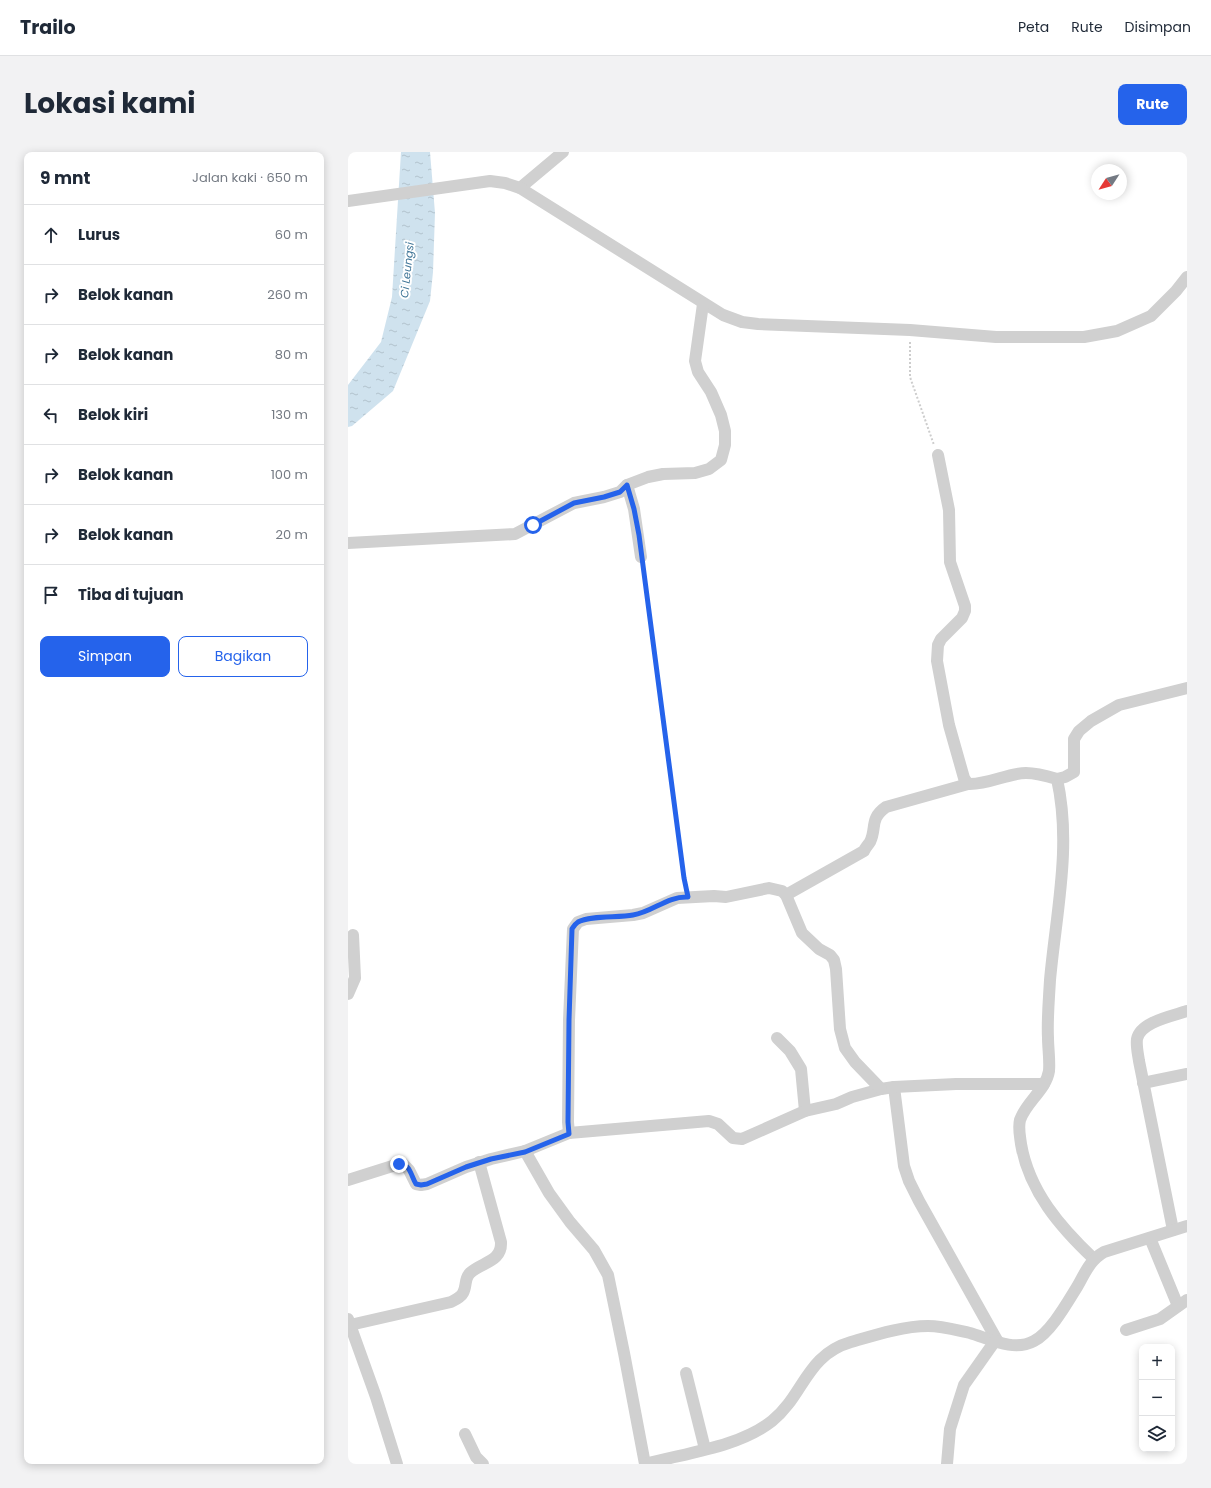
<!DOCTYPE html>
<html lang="id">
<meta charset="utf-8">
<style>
:root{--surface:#fff;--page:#f2f2f3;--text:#1f2937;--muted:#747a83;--line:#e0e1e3;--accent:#2563eb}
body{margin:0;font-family:Poppins,sans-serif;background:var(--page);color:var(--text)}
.controls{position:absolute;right:12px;bottom:12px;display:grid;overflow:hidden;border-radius:8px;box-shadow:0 2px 10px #0003}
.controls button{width:36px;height:36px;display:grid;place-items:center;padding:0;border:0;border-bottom:1px solid var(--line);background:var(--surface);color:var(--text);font:20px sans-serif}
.compass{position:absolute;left:743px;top:12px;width:36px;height:36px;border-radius:50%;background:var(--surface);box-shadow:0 2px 10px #0003;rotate:234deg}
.stop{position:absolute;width:12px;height:12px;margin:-9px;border:3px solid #2563eb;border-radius:50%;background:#fff}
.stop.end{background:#2563eb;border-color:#fff;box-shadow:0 1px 4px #0008}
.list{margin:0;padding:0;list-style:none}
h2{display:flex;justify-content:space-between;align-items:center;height:52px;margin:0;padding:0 16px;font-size:17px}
h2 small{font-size:13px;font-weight:400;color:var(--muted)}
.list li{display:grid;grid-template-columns:26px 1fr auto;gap:12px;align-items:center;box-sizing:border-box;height:60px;padding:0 16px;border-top:1px solid var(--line)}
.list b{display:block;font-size:15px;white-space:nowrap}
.list em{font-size:13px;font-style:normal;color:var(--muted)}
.actions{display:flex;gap:8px;padding:12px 16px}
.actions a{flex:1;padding:9px 0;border:1px solid var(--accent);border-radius:8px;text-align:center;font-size:14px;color:var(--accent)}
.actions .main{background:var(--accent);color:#fff}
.icon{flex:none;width:22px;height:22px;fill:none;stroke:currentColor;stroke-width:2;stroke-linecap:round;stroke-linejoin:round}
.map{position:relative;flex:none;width:839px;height:1312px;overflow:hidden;border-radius:8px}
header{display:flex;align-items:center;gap:24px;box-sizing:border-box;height:56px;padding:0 20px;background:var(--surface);border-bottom:1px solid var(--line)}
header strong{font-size:19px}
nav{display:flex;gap:22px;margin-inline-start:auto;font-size:14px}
.intro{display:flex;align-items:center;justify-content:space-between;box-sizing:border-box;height:96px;padding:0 24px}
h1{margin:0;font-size:28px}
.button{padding:10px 18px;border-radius:8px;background:var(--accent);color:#fff;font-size:14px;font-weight:700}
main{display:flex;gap:24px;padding:0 24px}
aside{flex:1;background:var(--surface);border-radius:8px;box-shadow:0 2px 10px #0003}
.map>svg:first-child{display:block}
</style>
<header>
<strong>Trailo</strong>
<nav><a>Peta</a><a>Rute</a><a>Disimpan</a></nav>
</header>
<div class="intro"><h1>Lokasi kami</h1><a class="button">Rute</a></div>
<main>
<aside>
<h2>9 mnt<small>Jalan kaki · 650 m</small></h2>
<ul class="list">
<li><svg class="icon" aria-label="ahead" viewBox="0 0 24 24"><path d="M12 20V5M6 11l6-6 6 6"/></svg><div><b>Lurus</b></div><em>60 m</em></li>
<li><svg class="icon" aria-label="right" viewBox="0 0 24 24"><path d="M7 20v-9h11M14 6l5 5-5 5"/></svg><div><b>Belok kanan</b></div><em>260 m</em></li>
<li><svg class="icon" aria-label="right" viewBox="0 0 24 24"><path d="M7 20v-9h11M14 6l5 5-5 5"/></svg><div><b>Belok kanan</b></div><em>80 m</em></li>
<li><svg class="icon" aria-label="left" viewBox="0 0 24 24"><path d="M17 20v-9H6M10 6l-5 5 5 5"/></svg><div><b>Belok kiri</b></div><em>130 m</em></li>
<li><svg class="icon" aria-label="right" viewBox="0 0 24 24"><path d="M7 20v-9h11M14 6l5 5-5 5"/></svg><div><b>Belok kanan</b></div><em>100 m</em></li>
<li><svg class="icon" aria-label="right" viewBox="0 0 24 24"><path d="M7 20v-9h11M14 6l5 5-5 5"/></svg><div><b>Belok kanan</b></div><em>20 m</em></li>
<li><svg class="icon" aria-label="arrive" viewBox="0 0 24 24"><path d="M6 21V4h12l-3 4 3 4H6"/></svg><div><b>Tiba di tujuan</b></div></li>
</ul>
<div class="actions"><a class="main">Simpan</a><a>Bagikan</a></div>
</aside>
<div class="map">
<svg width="839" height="1312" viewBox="0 0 839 1312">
<defs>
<pattern id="water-ripples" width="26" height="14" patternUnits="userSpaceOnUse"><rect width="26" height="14" fill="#cfe2ee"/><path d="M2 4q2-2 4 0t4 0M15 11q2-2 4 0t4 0" fill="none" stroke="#b2c2cd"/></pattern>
</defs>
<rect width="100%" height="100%" fill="#fff"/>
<!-- water -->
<polygon fill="url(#water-ripples)" points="53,0 82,0 87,61 85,120 82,149 45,239 4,274 0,275 0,233 33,190 44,145"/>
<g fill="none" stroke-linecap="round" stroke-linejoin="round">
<!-- path -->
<g stroke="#cdcdcd" stroke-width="2" stroke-dasharray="2 2" stroke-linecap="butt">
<polyline points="562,190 562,225 586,293"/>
<polyline points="295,415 338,735"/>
</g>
<!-- minor -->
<g stroke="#d0d0d0" stroke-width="12">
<polyline points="172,36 215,0"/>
<polyline points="0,49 142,29 157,31 172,36 375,163 394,170 410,172 562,178 648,185 736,185 769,179 803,164 828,139 839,125"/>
<path d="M590,303L601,358L602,410L617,454V459L614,466L593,487L590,493L589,509L601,573L616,626L620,632C640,633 660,621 678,621C689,621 699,624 709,627C724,694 708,761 702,828C701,847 699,867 700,886C700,896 702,908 701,919C698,938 678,950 672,968C670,976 672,984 673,992C681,1039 712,1075 746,1107"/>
<polyline points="279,333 286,357 293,405"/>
<polyline points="0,391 167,382 226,351 256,345 272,340 279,333 300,325 315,322 347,321 361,317 373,308 377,293 377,279 373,263 363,240 350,220 347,209 355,152"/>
<polyline points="709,627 717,625 726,620 726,587 731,579 743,569 771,553 839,536"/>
<path d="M438,743L516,699C517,696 520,693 522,690C529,676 521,667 538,655L620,632"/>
<polyline points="0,842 7,826 5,783"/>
<polyline points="429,886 442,899 453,917 457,959"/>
<polyline points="795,931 839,922"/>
<polyline points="546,935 556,1014 561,1029 571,1049 650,1190"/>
<polyline points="221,981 361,969 370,972 385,986 394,987 457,959 488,952 504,945 533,937 546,935 608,932 696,932"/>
<polyline points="177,999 201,1041 222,1070 246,1098 260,1123 276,1201 297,1312"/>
<polyline points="0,1028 54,1011 61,1018 68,1032 73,1033 79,1032 118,1015 143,1007 177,999 221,981 220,970 221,868 225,777 230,770 238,767 285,763 295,761 329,746 366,744 378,745 421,736 434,739 438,743 454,781 471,797 482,803 486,808 488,817 492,877 497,896 507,910 533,937"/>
<path d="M825,1078L791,909C790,902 788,894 789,887C792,870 824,864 839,859"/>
<polyline points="802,1086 830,1154"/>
<polyline points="0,1167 28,1245 49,1312"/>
<path d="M2,1173L103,1150C107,1148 113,1145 115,1141C119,1134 116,1127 122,1121C134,1110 154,1110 153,1090L131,1010"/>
<polyline points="778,1178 812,1167 839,1148"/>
<polyline points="338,1221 357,1297"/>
<polyline points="117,1282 128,1305 135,1312"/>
<path d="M298,1312C338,1301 391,1295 424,1269C456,1243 458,1203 503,1190C527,1183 555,1174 580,1174C594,1174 608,1178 622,1181C642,1187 666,1200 686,1189C703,1180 719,1151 729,1135C737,1121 742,1108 756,1100L839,1074"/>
<polyline points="599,1312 602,1277 616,1233 647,1189"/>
</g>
</g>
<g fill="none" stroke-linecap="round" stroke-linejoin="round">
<!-- route -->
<path stroke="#2563eb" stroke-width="5" d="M51,1012C62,1011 63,1024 68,1032L73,1033L79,1032L118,1015L143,1007L177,1000L221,982L220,970L221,868L224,777C226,774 227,772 230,770C242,763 271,766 285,763C305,760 319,744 340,745L336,726L291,383L286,357L279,333L272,340L256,345L226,351L185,373"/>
</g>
<g text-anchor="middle" stroke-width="4" stroke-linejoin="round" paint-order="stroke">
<!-- water labels -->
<g font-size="11" font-style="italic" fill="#3f7597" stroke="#fff">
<text transform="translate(59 118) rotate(-84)" y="4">Ci Leungsi</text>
</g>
</g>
</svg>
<div class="controls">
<button>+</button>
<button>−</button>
<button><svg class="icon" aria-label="layers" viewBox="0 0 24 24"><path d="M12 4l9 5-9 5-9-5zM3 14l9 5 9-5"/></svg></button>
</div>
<svg class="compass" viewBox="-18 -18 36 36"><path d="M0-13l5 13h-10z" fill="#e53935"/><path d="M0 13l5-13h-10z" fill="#747a83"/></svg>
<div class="stop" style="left:185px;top:373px"></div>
<div class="stop end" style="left:51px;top:1012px"></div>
</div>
</main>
